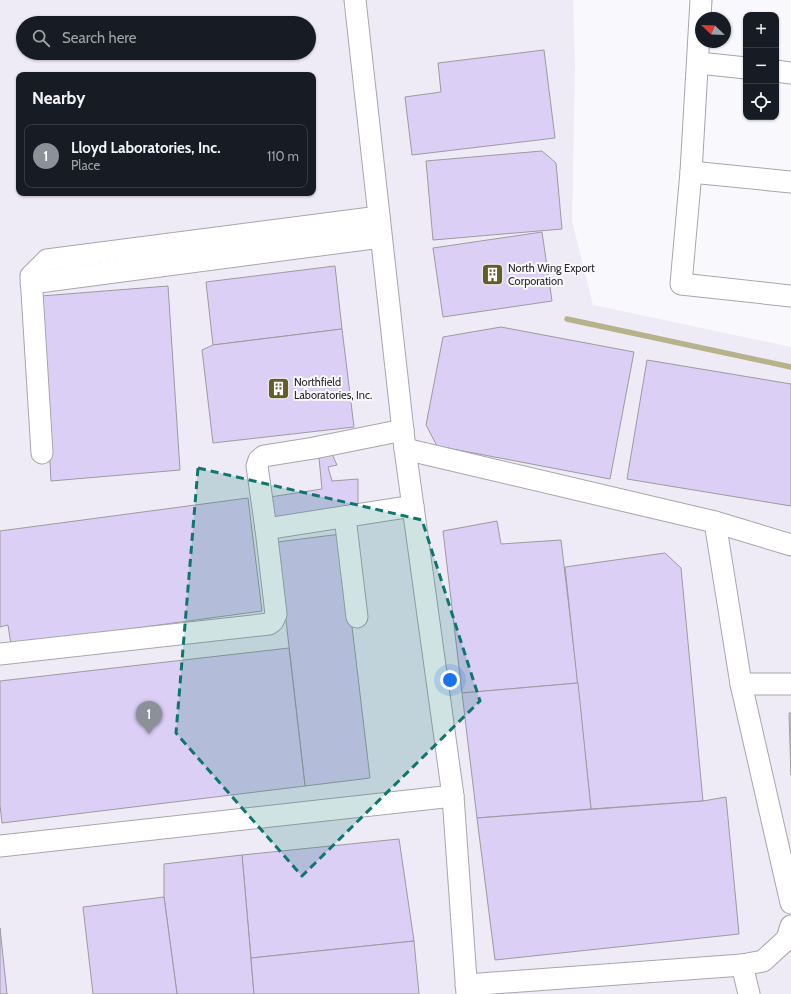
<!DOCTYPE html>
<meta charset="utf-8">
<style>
:root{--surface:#171b24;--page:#20242c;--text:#f1f3f6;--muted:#9ea1a6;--line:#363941;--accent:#8c9099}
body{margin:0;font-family:Cabin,sans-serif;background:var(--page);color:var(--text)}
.controls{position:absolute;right:12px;top:12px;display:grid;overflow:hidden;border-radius:8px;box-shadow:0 1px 3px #0004}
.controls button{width:36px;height:36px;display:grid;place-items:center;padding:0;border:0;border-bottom:1px solid var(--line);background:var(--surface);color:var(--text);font:20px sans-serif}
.compass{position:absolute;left:695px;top:12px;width:36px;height:36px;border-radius:50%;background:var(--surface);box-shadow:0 1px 3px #0004;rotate:293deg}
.you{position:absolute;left:450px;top:680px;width:14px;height:14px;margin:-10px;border:3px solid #fff;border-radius:50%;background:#1a73e8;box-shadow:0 0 0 6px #1a73e833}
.badge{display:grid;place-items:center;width:26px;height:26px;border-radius:50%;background:var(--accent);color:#fff;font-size:13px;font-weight:700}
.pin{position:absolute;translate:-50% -33px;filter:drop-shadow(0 1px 2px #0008)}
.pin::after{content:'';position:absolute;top:21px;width:14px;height:12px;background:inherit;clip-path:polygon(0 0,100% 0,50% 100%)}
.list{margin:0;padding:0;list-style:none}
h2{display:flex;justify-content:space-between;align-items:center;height:52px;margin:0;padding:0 16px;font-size:17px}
h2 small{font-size:13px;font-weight:400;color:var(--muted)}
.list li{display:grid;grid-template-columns:26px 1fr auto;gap:12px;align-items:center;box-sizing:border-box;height:64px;margin:0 8px 8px;padding:0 8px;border:1px solid var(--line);border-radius:8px}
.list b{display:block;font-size:15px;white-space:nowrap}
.list p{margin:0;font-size:13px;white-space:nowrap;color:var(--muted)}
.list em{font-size:13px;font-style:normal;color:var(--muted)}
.icon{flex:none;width:22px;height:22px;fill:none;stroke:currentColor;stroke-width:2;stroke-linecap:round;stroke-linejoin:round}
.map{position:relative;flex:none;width:791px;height:994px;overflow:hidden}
.search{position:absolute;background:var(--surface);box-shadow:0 1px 3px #0004;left:16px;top:16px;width:300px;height:44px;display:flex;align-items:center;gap:10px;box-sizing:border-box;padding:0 14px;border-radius:22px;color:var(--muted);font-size:15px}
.panel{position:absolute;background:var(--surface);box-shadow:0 1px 3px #0004;left:16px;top:72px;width:300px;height:124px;border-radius:8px}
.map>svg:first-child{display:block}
</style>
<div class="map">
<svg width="791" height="994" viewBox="0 0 791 994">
<rect width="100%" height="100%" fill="#f9f8fd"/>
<!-- built -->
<path fill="#eeeaf6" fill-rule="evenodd" d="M0,0H573L575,65L572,221L593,305L791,347V994H0ZM23,23H309V53H23ZM19,75H313V193H19Z"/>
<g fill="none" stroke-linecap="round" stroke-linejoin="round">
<!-- stream -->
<polyline stroke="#b8b28a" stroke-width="5.5" points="567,319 791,367"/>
</g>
<!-- building -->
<g fill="#dccff6" stroke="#9c9b9f">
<polygon points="544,50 555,138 412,155 405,97 441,92 438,63"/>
<polygon points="542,151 556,163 562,229 433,240 426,161"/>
<polygon points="542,232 552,301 443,317 433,248"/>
<polygon points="335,266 342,329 213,345 206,282"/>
<polygon points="168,286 180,470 51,481 41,296"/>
<polygon points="501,327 634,352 610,479 437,446 426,425 443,337"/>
<polygon points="342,329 354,427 213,443 202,350 213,345"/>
<polygon points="647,360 791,384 791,506 627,479"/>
<polygon points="332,454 337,465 328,467 332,481 358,479 358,509 270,518 270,497 322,489 319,458"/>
<polygon points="248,498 262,611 11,645 8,625 0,627 0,531"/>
<polygon points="497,521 501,544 561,540 578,683 462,693 443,531"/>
<polygon points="341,534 370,778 305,786 277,542"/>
<polygon points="665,553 681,568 703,801 591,809 565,567"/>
<polygon points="289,648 305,786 2,823 0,805 0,681"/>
<polygon points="578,683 591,809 477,818 462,693"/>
<polygon points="789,713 791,713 791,775"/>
<polygon points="726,797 739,934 495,960 477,818 703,801"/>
<polygon points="399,839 414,941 251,958 242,855"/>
<polygon points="242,855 254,994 177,994 164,897 164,864"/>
<polygon points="164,897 177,994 93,994 83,907"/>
<polygon points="0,928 7,994 0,994"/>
<polygon points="414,941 419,994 254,994 251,958"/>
</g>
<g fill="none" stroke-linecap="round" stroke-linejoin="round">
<defs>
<g id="minor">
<polyline points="355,0 405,449 453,796 467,994"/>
<polyline points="701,0 691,172 681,284 791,296"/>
<polyline points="699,63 746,68"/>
<polyline points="776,71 791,73"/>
<polyline points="691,172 791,182"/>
<polyline points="31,283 381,237"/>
<polyline points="405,449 715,522 791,545"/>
<polyline points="42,453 31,276 47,260 379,217"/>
<polyline points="345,517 357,617"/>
<polyline points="715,522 741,684 791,903"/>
<polyline points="266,529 413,506"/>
<polyline points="0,654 269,624 273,621 276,614 266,529 257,466 259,460 264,456 314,448 403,430"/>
<polyline points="741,684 791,684"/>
<polyline points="0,846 453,796"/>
<polyline points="742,965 749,994"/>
<polyline points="466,985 742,965 763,961 787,939 791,926"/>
</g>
</defs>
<!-- minor casing -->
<use href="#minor" stroke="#a8a6ab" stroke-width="23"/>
<!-- minor -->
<use href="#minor" stroke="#fff" stroke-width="21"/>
</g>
<!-- marked area -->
<path fill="#0f766e" fill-opacity="0.2" stroke="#0f766e" stroke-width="3" stroke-dasharray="8 5" stroke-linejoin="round" d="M198,468L422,520L480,701L302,876L176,733Z"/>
<!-- icons -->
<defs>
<symbol id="building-square" viewBox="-11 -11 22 22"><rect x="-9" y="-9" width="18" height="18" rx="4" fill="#655d29" stroke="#f9f8fd"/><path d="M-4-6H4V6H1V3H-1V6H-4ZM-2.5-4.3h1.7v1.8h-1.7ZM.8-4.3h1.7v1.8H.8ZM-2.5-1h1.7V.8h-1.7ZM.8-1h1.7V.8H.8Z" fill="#fff"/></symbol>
</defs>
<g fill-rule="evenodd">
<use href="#building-square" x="480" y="262" width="25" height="25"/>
<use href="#building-square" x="266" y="376" width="25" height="25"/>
</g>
<g text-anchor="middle" stroke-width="4" stroke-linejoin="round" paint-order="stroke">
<!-- poi labels -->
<g font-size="11" fill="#262527" stroke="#f9f8fd" text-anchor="start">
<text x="508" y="272">North Wing Export<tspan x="508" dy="13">Corporation</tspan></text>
<text x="294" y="386">Northfield<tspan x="294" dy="13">Laboratories, Inc.</tspan></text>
</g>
</g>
</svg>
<div class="controls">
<button>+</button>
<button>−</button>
<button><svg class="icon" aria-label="locate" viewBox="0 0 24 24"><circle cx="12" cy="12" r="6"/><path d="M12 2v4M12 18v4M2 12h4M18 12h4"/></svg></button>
</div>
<svg class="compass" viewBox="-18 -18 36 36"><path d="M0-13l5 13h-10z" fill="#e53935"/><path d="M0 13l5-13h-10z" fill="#9ea1a6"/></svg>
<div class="you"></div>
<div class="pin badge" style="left:149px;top:734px">1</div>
<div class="search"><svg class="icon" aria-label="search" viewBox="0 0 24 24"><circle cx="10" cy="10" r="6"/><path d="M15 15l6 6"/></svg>Search here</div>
<section class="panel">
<h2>Nearby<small></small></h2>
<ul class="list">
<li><span class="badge">1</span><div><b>Lloyd Laboratories, Inc.</b><p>Place</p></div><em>110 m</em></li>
</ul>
</section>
</div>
